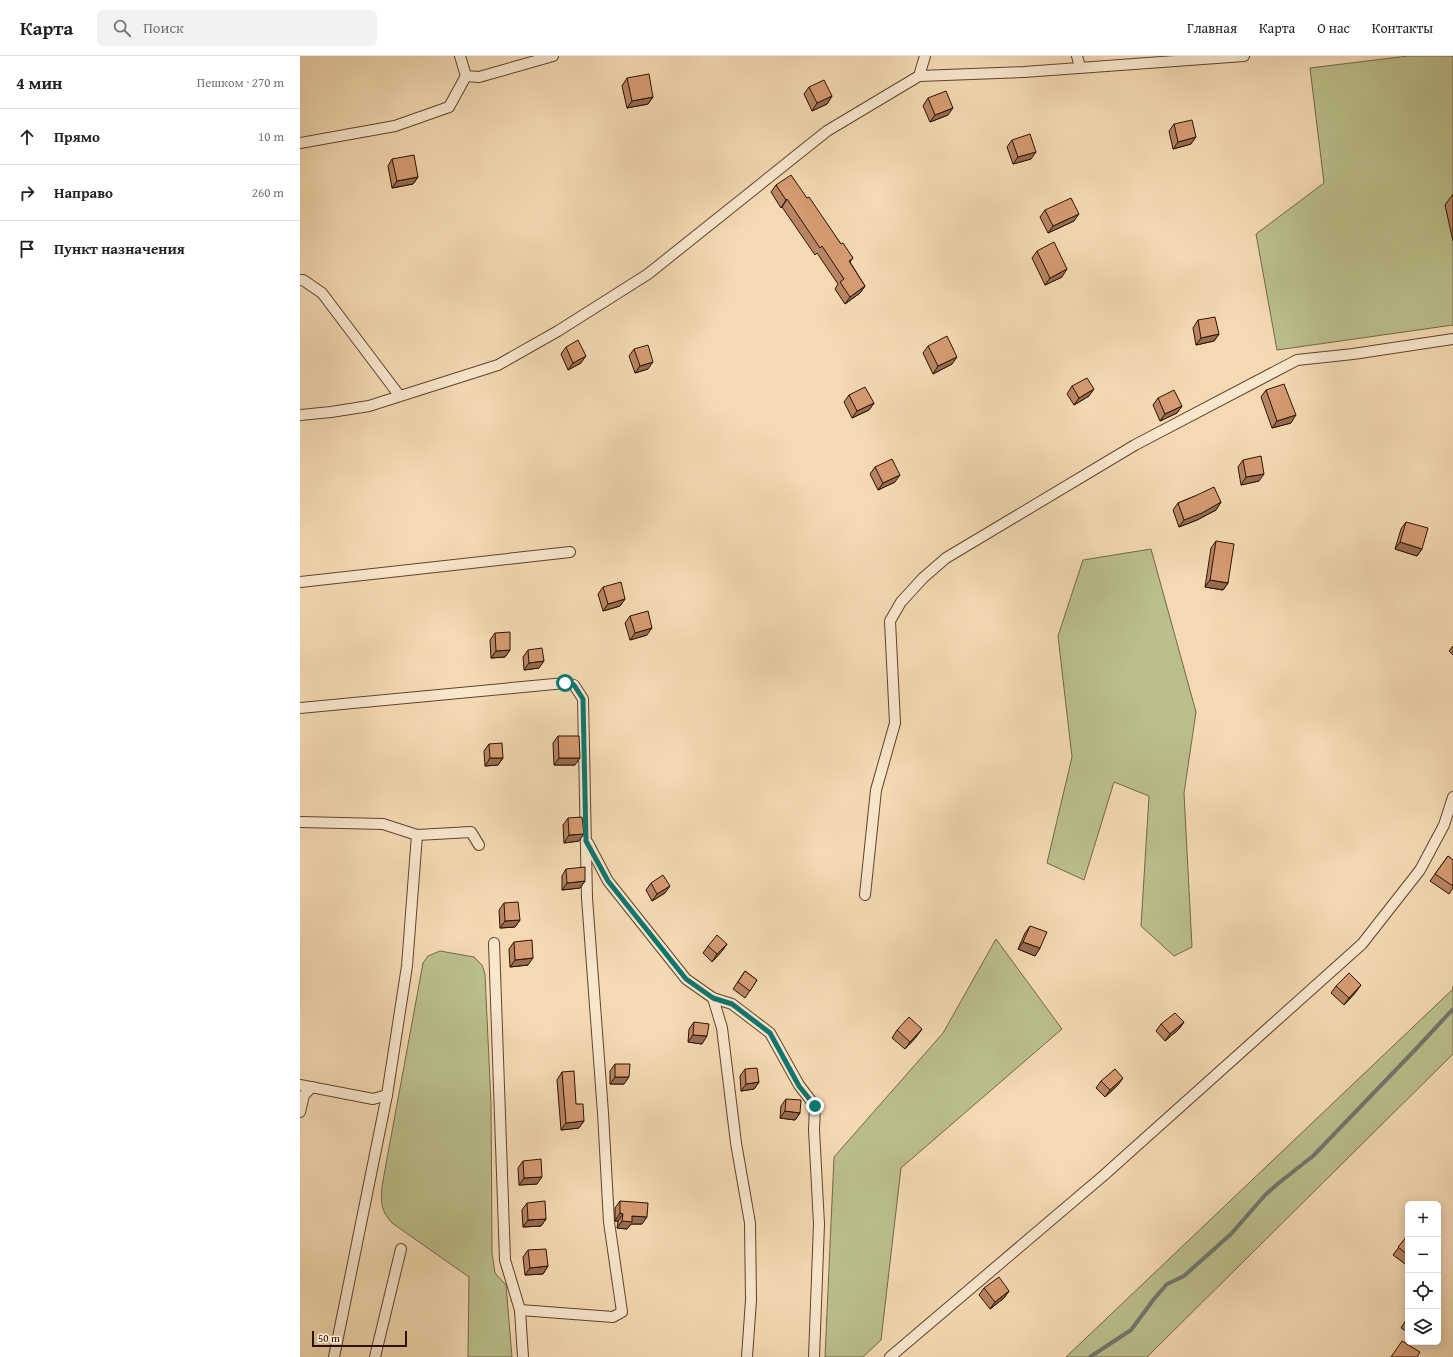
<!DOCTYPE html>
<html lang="ru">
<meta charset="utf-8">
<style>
:root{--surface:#fff;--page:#f2f2f2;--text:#202124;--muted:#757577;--line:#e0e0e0}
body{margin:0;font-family:"Gentium Book Plus",serif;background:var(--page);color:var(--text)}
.controls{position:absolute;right:12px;bottom:12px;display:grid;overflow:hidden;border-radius:6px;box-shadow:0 2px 10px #0003}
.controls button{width:36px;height:36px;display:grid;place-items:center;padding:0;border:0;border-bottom:1px solid var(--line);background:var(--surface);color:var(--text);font:20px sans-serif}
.scale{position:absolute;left:12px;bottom:10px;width:95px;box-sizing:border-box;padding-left:4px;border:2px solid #2c1200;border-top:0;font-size:11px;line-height:14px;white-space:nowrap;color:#2c1200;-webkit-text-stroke:3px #f8e6cd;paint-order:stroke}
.stop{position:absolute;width:12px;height:12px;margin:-9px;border:3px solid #0f766e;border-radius:50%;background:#fff}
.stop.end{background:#0f766e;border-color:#fff;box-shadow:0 1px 4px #0008}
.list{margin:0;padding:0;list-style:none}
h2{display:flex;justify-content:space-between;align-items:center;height:52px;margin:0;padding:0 16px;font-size:17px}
h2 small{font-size:13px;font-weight:400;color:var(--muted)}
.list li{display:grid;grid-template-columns:26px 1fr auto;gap:12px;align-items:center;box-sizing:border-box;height:56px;padding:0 16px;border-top:1px solid var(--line)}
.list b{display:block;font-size:15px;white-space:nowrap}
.list em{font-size:13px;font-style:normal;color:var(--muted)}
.icon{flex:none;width:22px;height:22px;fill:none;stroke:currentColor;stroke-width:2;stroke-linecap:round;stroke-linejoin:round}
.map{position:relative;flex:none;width:1153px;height:1301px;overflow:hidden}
header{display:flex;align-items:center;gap:24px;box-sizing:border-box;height:56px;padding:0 20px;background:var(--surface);border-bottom:1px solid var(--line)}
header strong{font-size:19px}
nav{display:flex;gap:22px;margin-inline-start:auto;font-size:14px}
.search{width:280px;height:36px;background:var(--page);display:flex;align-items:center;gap:10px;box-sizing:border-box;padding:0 14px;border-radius:6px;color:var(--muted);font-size:15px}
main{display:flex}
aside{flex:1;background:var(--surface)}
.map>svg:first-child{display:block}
</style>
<header>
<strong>Карта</strong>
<div class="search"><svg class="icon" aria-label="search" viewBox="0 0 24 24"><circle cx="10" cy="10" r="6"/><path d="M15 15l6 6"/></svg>Поиск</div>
<nav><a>Главная</a><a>Карта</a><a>О нас</a><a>Контакты</a></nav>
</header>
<main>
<aside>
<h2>4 мин<small>Пешком · 270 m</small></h2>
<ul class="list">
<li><svg class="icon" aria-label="ahead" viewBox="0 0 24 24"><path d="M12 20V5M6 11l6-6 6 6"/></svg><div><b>Прямо</b></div><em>10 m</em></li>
<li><svg class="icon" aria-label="right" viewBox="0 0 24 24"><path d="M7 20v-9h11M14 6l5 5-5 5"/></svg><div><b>Направо</b></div><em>260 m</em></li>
<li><svg class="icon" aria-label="arrive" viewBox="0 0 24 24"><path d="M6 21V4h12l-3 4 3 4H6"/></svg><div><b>Пункт назначения</b></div></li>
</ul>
</aside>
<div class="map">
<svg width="1153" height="1301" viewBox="0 0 1153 1301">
<rect width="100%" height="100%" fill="#f4d9b2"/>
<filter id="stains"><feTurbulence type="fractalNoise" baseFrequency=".005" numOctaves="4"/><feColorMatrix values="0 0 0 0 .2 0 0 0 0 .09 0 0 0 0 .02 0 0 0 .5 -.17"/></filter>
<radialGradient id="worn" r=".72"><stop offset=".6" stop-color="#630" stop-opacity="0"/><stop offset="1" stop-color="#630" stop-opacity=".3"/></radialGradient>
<!-- green -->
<g fill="#bbbf8c" stroke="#746846">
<polygon points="1108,0 1153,0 1153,269 977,294 956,178 1024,127 1010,12"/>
<polygon points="851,493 896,656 884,737 892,891 874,900 841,870 849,740 814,726 784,824 747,807 772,701 758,580 783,504"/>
<polygon points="696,883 762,973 601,1112 581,1284 563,1301 525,1301 534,1101 643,977"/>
<path d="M140,895L174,901L182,909L185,918L191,1048L192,1197L195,1217L206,1229L212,1301H168L169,1221L92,1167C80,1153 81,1147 82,1130L123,907L128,900Z"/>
<polygon points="1153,930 1153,998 847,1301 766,1301 1153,933"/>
</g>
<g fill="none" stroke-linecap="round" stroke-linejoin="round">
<!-- stream -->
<polyline stroke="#73756f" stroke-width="4" points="790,1301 831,1274 854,1243 867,1228 884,1220 931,1178 966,1138 980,1126 1013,1100 1114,995 1153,953"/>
<defs>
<g id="minor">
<polyline points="160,0 166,20 179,21 253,0"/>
<polyline points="777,0 780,11"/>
<polyline points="619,20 625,0"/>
<polyline points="0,87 95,70 149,51 166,20"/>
<polyline points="0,224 3,224 22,237 99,339"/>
<polyline points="0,359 31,356 69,350 198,309 258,275 348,218 527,75 619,20 724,16 944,0"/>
<polyline points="0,526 270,496"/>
<polyline points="0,652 265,627 274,629 283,643 287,842 303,1057 309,1166 322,1256 313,1261 220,1254"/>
<polyline points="0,766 83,768 117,779 171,776 179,789"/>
<polyline points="288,787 308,825 386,923 413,942 432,948 470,977 499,1029 515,1050 514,1074 519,1168 514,1301"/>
<polyline points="565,839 576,734 595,667 590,565 601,546 623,522 646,502 835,389 997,304 1053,298 1153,283"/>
<polyline points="194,887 205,1204 220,1254 223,1301"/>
<polyline points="413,942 422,972 436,1087 450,1167 451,1244 447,1301"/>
<polyline points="0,1029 73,1043 87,1039"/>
<polyline points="0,1056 4,1039 12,1031"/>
<polyline points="34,1301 87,1039 107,910 117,779"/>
<polyline points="75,1301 101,1193"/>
<polyline points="590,1301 803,1120 1062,888 1120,814 1144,769 1153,741"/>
</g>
</defs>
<!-- minor casing -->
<use href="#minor" stroke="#5e442c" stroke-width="12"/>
<!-- minor -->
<use href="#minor" stroke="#f8e6cd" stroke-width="10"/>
</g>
<!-- wall -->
<g fill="#b78563" stroke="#2c1200">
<polygon points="327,22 353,41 348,48 327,52 322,30"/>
<polygon points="509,31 532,40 527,48 512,55 504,38"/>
<polygon points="628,42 648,59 630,66 623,50"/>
<polygon points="874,68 891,88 873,93 869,75"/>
<polygon points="712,84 731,103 713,108 707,91"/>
<polygon points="92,103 118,121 113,128 92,132 88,110"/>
<polygon points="476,129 507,142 541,188 553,202 550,206 565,230 560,237 545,248 535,233 538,228 517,197 515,199 482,151 481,152 471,136"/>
<polygon points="1153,138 1153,185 1145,149"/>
<polygon points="745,154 774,165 748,177 740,161"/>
<polygon points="737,195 762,221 745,229 732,202"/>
<polygon points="898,264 919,278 914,285 896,289 893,272"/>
<polygon points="628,290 652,308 633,318 623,297"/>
<polygon points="266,291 281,307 268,314 261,298"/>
<polygon points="334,293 348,313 335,317 329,300"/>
<polygon points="772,330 789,340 774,349 767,338"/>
<polygon points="966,334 991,367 972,372 961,341"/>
<polygon points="549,339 574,347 569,354 552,362 544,346"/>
<polygon points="858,342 882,350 877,357 860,365 853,349"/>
<polygon points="943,404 959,425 941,429 938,411"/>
<polygon points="575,411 595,426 578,434 570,418"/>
<polygon points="895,440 921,446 916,454 897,464 879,471 873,454 878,447"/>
<polygon points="1106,466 1122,493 1117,500 1095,493 1101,473"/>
<polygon points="916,485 928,527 923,534 905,531 911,492"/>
<polygon points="303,531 325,543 320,550 303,555 298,538"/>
<polygon points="330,560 347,579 330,584 325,567"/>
<polygon points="195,577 210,594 205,601 191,602 190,584"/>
<polygon points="1153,590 1153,599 1149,595"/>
<polygon points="228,594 239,612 224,614 223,601"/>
<polygon points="258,680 275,709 254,709 253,687"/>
<polygon points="189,688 203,702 198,709 185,710 184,695"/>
<polygon points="268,762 279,785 264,787 263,769"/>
<polygon points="1148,800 1153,804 1153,832 1149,838 1130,825"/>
<polygon points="266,813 285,825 280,832 262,834 262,820"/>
<polygon points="351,827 365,837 352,845 346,834"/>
<polygon points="204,847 220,864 215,871 200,872 199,854"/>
<polygon points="730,870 740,892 735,900 718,893 725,877"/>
<polygon points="214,886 228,909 210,911 209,893"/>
<polygon points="427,888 422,895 412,906 403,897 408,890"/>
<polygon points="445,915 457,924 445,942 433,933"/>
<polygon points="1036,930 1056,936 1044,949 1031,937"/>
<polygon points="394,966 402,988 388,986 389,973"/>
<polygon points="884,966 879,973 865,985 856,975 861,968"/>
<polygon points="597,974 617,980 605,993 592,982"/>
<polygon points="315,1008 324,1028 310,1028 310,1015"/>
<polygon points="445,1013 459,1026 454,1033 441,1035 440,1020"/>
<polygon points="262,1016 276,1048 279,1072 261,1074 257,1024"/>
<polygon points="801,1025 818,1029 805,1041 796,1032"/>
<polygon points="486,1043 500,1057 495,1064 480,1062 481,1050"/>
<polygon points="223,1105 237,1128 219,1129 218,1112"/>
<polygon points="320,1145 342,1168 331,1168 327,1173 317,1172 318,1165 315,1165 315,1152"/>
<polygon points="227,1147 246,1163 241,1170 223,1171 222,1154"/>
<polygon points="1108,1179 1108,1210 1093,1199"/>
<polygon points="228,1194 248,1210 243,1218 225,1219 223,1201"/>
<polygon points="684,1232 709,1235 704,1242 690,1253 679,1239"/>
<polygon points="1108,1261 1108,1276 1101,1272"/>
</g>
<!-- shaded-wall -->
<g fill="#956c50" stroke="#2c1200">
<polygon points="532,40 527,48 512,55 517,47"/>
<polygon points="353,41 348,48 327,52 332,45"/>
<polygon points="653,52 648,59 630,66 635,59"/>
<polygon points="896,81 891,88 873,93 878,86"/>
<polygon points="736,96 731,103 713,108 718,101"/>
<polygon points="118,121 113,128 92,132 97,125"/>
<polygon points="487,143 482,151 481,152 486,144"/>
<polygon points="779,158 774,165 748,177 753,170"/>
<polygon points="767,213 762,221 745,229 750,222"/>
<polygon points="565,230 560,237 545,248 550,241"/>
<polygon points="919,278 914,285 896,289 901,282"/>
<polygon points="286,300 281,307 268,314 273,307"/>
<polygon points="657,301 652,308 633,318 638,310"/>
<polygon points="353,306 348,313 335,317 340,310"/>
<polygon points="794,333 789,340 774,349 779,342"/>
<polygon points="574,347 569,354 552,362 557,355"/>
<polygon points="882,350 877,357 860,365 865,358"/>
<polygon points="996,359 991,367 972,372 977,365"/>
<polygon points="964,418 959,425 941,429 946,421"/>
<polygon points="600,419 595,426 578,434 583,427"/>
<polygon points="921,446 916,454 897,464 879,471 884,464"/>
<polygon points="1100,486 1122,493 1117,500 1095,493"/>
<polygon points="910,524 928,527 923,534 905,531"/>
<polygon points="325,543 320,550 303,555 308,548"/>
<polygon points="352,572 347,579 330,584 335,577"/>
<polygon points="210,594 205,601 191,602 196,595"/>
<polygon points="244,605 239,612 224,614 229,607"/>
<polygon points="190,702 203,702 198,709 185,710"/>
<polygon points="259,702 280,702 275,709 254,709"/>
<polygon points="284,778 279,785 264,787 269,779"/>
<polygon points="285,825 280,832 262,834 267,827"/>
<polygon points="370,830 365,837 352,845 357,838"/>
<polygon points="220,864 215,871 200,872 205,865"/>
<polygon points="723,886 740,892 735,900 718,893"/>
<polygon points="427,888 422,895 412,906 417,898"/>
<polygon points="233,902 228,909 210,911 215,904"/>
<polygon points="1061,929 1056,936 1044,949 1049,942"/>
<polygon points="884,966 879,973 865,985 870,978"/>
<polygon points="622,973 617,980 605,993 610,986"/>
<polygon points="393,979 407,980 402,988 388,986"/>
<polygon points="315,1021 329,1021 324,1028 310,1028"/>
<polygon points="823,1022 818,1029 805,1041 810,1034"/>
<polygon points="459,1026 454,1033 441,1035 446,1028"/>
<polygon points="485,1055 500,1057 495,1064 480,1062"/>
<polygon points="284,1065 279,1072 261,1074 266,1067"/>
<polygon points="242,1121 237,1128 219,1129 224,1122"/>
<polygon points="320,1157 323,1158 318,1165 315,1165"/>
<polygon points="332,1160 347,1161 342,1168 331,1168 327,1173 317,1172 322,1165"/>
<polygon points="246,1163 241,1170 223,1171 228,1164"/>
<polygon points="248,1210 243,1218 225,1219 230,1212"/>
<polygon points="709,1235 704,1242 690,1253 695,1246"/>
</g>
<!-- building -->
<g fill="#d59b73" stroke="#2c1200">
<polygon points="349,18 353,41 332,45 327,22"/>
<polygon points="524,24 532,40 517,47 509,31"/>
<polygon points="646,35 653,52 635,59 628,42"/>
<polygon points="892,64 896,81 878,86 874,68"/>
<polygon points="730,78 736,96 718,101 712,84"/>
<polygon points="114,99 118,121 97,125 92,103"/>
<polygon points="491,119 507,142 509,141 541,188 543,187 553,202 549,205 565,230 550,241 540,226 544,223 522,190 520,192 487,143 486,144 476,129"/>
<polygon points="771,142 779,158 753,170 745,154"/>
<polygon points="754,186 767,213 750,222 737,195"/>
<polygon points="915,261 919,278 901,282 898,264"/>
<polygon points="647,280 657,301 638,310 628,290"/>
<polygon points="278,284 286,300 273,307 266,291"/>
<polygon points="348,289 353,306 340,310 334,293"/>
<polygon points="787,322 794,333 779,342 772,330"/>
<polygon points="984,328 996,359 977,365 966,334"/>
<polygon points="565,331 574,347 557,355 549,339"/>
<polygon points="874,334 882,350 865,358 858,342"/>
<polygon points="961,400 964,418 946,421 943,404"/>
<polygon points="592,403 600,419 583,427 575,411"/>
<polygon points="914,431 921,446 902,457 884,464 878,447 895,440"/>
<polygon points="1106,466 1128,472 1122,493 1100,486"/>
<polygon points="916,485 934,488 928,527 910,524"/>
<polygon points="321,526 325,543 308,548 303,531"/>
<polygon points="348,555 352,572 335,577 330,560"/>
<polygon points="210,576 210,594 196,595 195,577"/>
<polygon points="242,592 244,605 229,607 228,594"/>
<polygon points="258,680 279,680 280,702 259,702"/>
<polygon points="202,687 203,702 190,702 189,688"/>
<polygon points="282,761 284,778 269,779 268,762"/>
<polygon points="1148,800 1153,804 1153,830 1135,818"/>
<polygon points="285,811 285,825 267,827 266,813"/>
<polygon points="363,819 370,830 357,838 351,827"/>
<polygon points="218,846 220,864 205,865 204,847"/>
<polygon points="730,870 747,876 740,892 723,886"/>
<polygon points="417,879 427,888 417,898 408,890"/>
<polygon points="232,884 233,902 215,904 214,886"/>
<polygon points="445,915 457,924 450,935 438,926"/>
<polygon points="1049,917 1061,929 1049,942 1036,930"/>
<polygon points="875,957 884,966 870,978 861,968"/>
<polygon points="609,961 622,973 610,986 597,974"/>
<polygon points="394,966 409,968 407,980 393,979"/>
<polygon points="315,1008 330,1008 329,1021 315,1021"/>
<polygon points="457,1012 459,1026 446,1028 445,1013"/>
<polygon points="815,1013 823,1022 810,1034 801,1025"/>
<polygon points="274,1015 276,1048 283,1048 284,1065 266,1067 262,1016"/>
<polygon points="486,1043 501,1044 500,1057 485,1055"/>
<polygon points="241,1103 242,1121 224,1122 223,1105"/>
<polygon points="245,1145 246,1163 228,1164 227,1147"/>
<polygon points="320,1145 348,1147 347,1161 332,1160 332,1166 322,1165 323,1158 320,1157"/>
<polygon points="1108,1179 1108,1199 1098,1191"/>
<polygon points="246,1193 248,1210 230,1212 228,1194"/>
<polygon points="699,1221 709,1235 695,1246 684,1232"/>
<polygon points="1102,1285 1120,1296 1117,1301 1091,1301"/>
</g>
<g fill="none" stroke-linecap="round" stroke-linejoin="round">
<!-- route -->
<polyline stroke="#0f766e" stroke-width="5" points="265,627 274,629 283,643 286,785 308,825 386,923 413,942 432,948 470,977 499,1030 515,1050"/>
</g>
<rect width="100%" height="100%" filter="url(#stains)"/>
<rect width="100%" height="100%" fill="url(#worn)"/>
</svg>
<div class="controls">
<button>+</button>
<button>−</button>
<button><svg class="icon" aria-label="locate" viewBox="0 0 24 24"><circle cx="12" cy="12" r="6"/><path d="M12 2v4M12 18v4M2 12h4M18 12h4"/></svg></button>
<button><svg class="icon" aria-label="layers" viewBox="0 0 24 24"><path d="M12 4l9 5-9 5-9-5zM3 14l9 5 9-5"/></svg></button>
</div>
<div class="scale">50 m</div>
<div class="stop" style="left:265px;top:627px"></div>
<div class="stop end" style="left:515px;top:1050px"></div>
</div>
</main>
